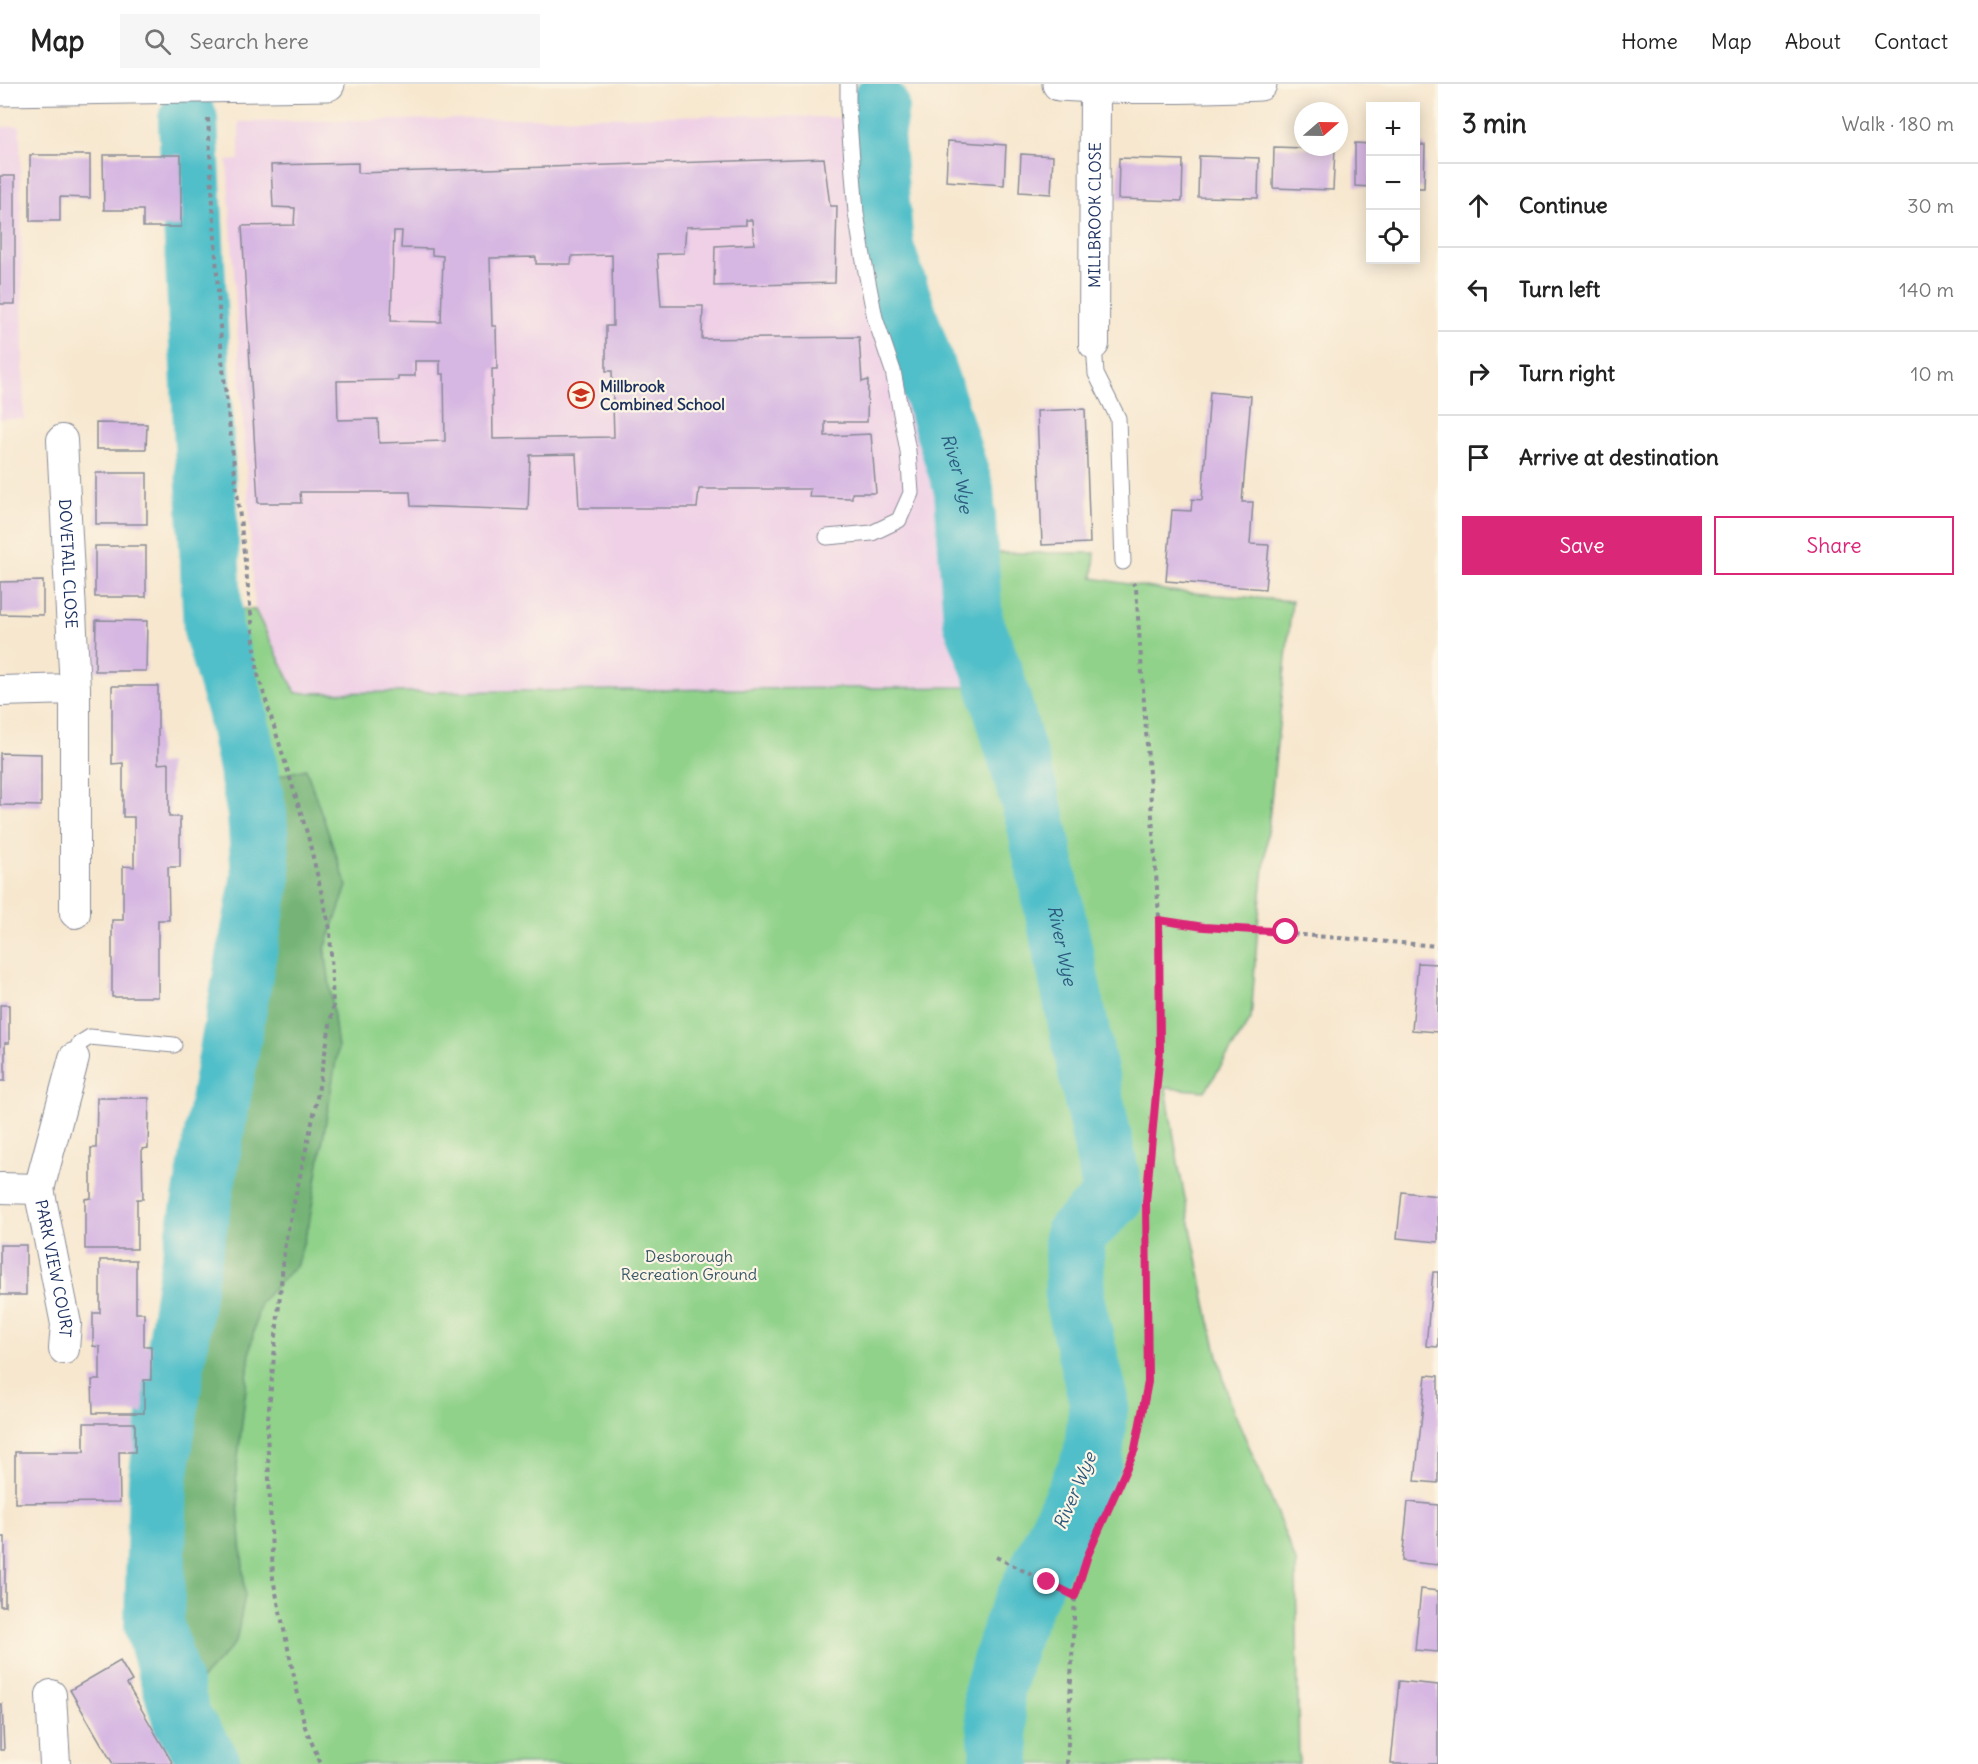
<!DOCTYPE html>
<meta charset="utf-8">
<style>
:root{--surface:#fff;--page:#f6f6f6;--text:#222;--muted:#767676;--line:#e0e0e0;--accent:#db2777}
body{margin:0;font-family:Delius,sans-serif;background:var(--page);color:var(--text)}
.controls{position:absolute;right:18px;top:18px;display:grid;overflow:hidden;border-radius:0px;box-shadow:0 3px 15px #0003}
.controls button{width:54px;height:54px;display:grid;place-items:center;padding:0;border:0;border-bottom:2px solid var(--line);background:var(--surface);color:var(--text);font:30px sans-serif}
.compass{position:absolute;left:1294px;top:18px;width:54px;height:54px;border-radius:50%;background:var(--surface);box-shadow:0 3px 15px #0003;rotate:70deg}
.stop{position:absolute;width:18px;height:18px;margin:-14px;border:4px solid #db2777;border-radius:50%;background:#fff}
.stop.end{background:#db2777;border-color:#fff;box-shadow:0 2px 6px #0008}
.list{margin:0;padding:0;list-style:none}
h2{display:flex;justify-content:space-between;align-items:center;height:78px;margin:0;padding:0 24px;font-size:26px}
h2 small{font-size:20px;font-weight:400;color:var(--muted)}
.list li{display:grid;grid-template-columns:39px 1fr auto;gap:18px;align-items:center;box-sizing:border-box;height:84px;padding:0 24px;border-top:2px solid var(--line)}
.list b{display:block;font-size:22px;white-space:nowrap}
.list em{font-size:20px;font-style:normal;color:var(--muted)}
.actions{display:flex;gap:12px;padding:18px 24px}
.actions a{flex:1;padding:14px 0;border:2px solid var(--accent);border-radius:0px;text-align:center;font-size:21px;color:var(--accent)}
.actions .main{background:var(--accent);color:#fff}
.icon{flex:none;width:33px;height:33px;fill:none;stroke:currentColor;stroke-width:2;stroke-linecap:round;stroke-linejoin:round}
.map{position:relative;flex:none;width:1438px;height:1680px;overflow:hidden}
header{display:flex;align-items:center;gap:36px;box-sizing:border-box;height:84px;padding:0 30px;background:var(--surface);border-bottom:2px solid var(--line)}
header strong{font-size:28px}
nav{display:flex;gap:33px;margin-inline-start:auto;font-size:21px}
.search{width:420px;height:54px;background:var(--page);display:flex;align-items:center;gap:15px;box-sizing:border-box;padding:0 21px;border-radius:0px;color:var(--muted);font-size:22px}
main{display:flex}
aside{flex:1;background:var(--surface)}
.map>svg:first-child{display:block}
</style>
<header>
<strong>Map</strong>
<div class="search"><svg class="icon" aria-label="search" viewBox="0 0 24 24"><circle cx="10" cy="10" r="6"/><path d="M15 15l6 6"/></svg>Search here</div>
<nav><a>Home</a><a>Map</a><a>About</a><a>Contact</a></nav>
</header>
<main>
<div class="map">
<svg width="1438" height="1680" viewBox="0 0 1438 1680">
<rect width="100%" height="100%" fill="#fcf5e5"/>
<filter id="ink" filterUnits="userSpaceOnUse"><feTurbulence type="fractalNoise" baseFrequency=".0167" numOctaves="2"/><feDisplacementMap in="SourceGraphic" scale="12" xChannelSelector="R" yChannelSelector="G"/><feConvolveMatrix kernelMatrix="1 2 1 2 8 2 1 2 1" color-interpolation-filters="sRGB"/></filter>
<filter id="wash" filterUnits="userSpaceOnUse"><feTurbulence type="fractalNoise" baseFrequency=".008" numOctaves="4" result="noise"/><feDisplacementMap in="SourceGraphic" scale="24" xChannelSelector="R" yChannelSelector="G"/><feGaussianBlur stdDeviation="1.35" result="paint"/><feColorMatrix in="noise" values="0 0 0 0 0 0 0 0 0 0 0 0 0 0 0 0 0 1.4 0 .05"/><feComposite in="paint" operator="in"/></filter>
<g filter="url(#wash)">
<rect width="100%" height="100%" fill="#f7e7cf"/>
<!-- built -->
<g fill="#efd0e6">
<polygon points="738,31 861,34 867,129 896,243 944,378 954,513 974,603 295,609 255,526 227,77 239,76 239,38"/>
<polygon points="20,42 24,335 0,335 0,43"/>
</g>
<!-- green -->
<path fill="#90d28a" stroke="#568074" stroke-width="1.5" d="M990,469H1095L1093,494L1169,507L1292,517L1258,840L1251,935L1205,1007L1166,1004L1179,1084L1210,1239L1229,1316L1264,1397L1296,1478L1299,1680H205L182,1646L159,1596L151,1542L152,1437L191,1124L251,818C253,803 256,787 256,773C254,687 228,604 205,522L255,526L296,609L974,603L1005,592Z"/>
<!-- forest -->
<polygon fill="#74b476" stroke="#48726a" stroke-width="1.5" points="306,685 347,802 325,865 338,964 309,1140 297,1180 260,1219 251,1260 236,1391 245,1511 236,1558 200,1597 170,1571 167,1368 269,798 268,749 273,693"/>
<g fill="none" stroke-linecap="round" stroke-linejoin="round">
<!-- river -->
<g stroke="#51bfc9" stroke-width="60">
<path id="s1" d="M879,22L874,51L884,164L933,307L964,406L973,537L992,586L1035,733L1114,1113L1074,1152L1075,1219L1099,1317L1093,1373L1012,1544L993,1609L1001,1680"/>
<polyline points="188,36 213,545 236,624 257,729 261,792 186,1204 158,1396 154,1541 182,1635 211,1680"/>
</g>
</g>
<g id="blocks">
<!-- building -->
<g fill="#d6b6e2" fill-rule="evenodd">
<polygon points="948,57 1006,61 1004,101 946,97"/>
<polygon points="1355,59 1370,60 1370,103 1355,102"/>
<polygon points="1416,61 1425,61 1424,104 1416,104"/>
<polygon points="1274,63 1335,65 1333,106 1273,104"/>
<polygon points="1021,70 1053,72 1051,110 1019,108"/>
<polygon points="30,71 90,71 90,114 60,113 60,137 30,137"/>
<polygon points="103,71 181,71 181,143 143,143 143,126 104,126"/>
<polygon points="1199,72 1259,74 1258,114 1198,113"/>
<path d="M824,74L830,122H837L835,199L714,202L715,162L754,160L752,136H746V141L686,143L684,169L657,170L661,222H703L702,255L859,253L862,298L868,296L867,338H825V352L871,350L876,409H852V414L809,413L810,405H699L697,424H579L576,370L530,371L528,426L411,422L410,408H300L301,419H258L242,142L294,141L295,124L273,123L271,81L358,79V89ZM394,147H402L401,164L432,165V171L443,172L441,238L391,237ZM612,171L613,242H606V287H612L614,353L493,355L492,285H497L496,242H492L490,174L536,173V180H571L572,172ZM415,277H440V290H444L445,357L379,359L378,335L338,336L337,297L398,296V292H415Z"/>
<polygon points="1119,74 1183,76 1182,117 1118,115"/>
<rect x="0" y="92" width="15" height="128"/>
<polygon points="1210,308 1251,312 1242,418 1253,418 1250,460 1269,461 1265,505 1166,497 1172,426 1191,427 1192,415 1202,416"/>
<polygon points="1085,325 1090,459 1042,461 1037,327"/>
<polygon points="96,339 147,340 146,365 96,365"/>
<rect x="96" y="389" width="51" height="51"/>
<rect x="95" y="462" width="51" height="51"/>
<polygon points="43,497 43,531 0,530 0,498"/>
<polygon points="96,536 147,537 146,587 95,587"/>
<polygon points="112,602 158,602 158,680 169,679 169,733 180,733 180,783 168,783 169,836 158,836 158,913 112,913 112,836 123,836 123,782 134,783 134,733 123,733 123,679 112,680"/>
<polygon points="0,669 41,670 41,722 0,721"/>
<polygon points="1418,879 1438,880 1438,948 1412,946"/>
<polygon points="0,921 9,921 9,959 5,959 5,997 0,997"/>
<polygon points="97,1014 149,1014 148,1064 142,1065 143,1115 137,1115 137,1165 85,1165 85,1115 91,1114 91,1064 96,1064"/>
<polygon points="1402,1108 1438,1112 1438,1158 1397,1154"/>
<rect x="0" y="1161" width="26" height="50"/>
<polygon points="100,1176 136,1176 136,1229 144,1229 144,1262 151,1262 151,1296 144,1296 144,1329 93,1329 92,1296 100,1296 100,1263 93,1262 93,1229 100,1229"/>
<polygon points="1433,1188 1438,1188 1438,1263 1426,1262"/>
<polygon points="1426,1291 1438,1292 1438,1399 1415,1397"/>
<polygon points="84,1339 135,1339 135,1368 119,1368 120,1418 15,1419 15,1368 84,1368"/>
<polygon points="1408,1418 1438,1421 1438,1481 1402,1477"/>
<rect x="0" y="1453" width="5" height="69"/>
<polygon points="1421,1505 1438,1507 1438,1568 1415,1566"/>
<polygon points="120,1577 132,1597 127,1600 173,1680 113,1680 70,1606"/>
<polygon points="1399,1597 1438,1601 1438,1680 1391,1680"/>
<polygon points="0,1620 2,1620 4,1666 0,1666"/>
</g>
</g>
</g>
<g filter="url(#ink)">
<use href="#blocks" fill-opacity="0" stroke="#898b96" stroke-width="1.5"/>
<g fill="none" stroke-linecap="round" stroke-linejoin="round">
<defs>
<g id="service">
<polyline points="1094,260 1096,290 1118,334 1123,478"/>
<polyline points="827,453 872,449 899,436 911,409 908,367 893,287 875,234 863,172 856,129 848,24 848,0"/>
<polyline points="74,974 79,960 90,953 174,961"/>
</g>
<g id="minor">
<path id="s2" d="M1094,260L1095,2"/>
<path id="s3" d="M62,356L75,605"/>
<polyline points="0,607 75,605 75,829"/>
<path id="s4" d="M0,1104L39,1105L66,1240L64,1265"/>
<polyline points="39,1105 74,974"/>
<polyline points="51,1611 55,1680"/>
</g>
<g id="tertiary">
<path d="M1059,0C1126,4 1193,3 1260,0"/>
<polyline points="0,5 328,0"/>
</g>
</defs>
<!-- service casing -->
<use href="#service" stroke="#898b96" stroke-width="17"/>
<!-- minor casing -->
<use href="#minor" stroke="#898b96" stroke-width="32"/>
<!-- tertiary casing -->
<use href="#tertiary" stroke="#898b96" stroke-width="35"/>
<!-- path -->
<g stroke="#898b96" stroke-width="4" stroke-dasharray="4.5 4.5" stroke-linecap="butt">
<polyline points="208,34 222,276 258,591 308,752 330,845 333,924 315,1025 285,1159 267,1345 273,1495 305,1643 321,1680"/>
<polyline points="1159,836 1204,843 1438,862"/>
<polyline points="996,1473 1075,1512 1067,1680"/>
<polyline points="1075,1512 1088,1471 1135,1365 1148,1298 1146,1118 1160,967 1160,847 1136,504 1133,499"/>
</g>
<!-- service -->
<use href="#service" stroke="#fff" stroke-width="15"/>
<!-- minor -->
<use href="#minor" stroke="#fff" stroke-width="30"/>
<!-- tertiary -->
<use href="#tertiary" stroke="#fff" stroke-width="33"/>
</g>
</g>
<g fill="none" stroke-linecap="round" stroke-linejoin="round" filter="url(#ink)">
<!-- route -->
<polyline stroke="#db2777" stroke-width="8" points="1047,1498 1075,1512 1088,1471 1135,1365 1148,1298 1146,1118 1160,967 1159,836 1204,843 1286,848"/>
</g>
<!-- icons -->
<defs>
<symbol id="school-ring" viewBox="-11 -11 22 22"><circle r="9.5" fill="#fcf5e5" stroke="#c8321e" stroke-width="1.5"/><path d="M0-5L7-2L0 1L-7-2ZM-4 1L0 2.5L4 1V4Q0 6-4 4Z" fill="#c8321e"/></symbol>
</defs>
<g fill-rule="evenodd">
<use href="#school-ring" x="566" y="296" width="30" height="30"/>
</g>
<g text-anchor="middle" stroke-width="4.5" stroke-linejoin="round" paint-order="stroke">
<!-- street labels -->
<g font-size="16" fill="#1b2f5e" stroke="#fcf5e5">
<text dy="6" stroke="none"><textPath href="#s2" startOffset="129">MILLBROOK CLOSE</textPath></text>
<text dy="6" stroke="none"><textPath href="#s3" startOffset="124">DOVETAIL CLOSE</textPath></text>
<text dy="6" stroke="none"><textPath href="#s4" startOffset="120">PARK VIEW COURT</textPath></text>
</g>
<!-- poi labels -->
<g font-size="16" font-weight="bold" fill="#1b2f5e" stroke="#fcf5e5" text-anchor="start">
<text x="600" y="308">Millbrook<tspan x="600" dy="18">Combined School</tspan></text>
</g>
<!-- park labels -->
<g font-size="16" fill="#385869" stroke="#fcf5e5">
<text x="689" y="1178">Desborough<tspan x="689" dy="18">Recreation Ground</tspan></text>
</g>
<!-- water labels -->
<g font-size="18" font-style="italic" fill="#2b5a7e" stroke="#fcf5e5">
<text dy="6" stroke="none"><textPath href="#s1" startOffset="380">River Wye</textPath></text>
<text dy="6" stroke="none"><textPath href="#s1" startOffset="866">River Wye</textPath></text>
<text transform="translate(1075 1407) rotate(-67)" y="6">River Wye</text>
</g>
</g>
</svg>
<div class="controls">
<button>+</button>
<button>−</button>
<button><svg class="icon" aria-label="locate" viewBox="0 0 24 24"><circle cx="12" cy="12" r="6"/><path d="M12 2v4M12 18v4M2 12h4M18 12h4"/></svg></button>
</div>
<svg class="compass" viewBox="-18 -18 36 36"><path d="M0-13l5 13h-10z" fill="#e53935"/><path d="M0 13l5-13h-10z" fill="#767676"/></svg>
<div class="stop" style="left:1286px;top:848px"></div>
<div class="stop end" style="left:1047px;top:1498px"></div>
</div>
<aside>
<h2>3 min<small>Walk · 180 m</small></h2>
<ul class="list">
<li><svg class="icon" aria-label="ahead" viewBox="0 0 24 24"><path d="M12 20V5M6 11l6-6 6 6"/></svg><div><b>Continue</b></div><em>30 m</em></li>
<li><svg class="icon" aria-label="left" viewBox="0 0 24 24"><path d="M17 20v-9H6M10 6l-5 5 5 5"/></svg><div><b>Turn left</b></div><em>140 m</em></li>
<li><svg class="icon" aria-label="right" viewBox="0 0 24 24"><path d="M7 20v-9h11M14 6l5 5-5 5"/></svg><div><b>Turn right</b></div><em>10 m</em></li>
<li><svg class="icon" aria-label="arrive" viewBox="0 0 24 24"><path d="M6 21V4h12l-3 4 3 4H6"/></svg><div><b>Arrive at destination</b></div></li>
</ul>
<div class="actions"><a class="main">Save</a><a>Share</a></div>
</aside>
</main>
